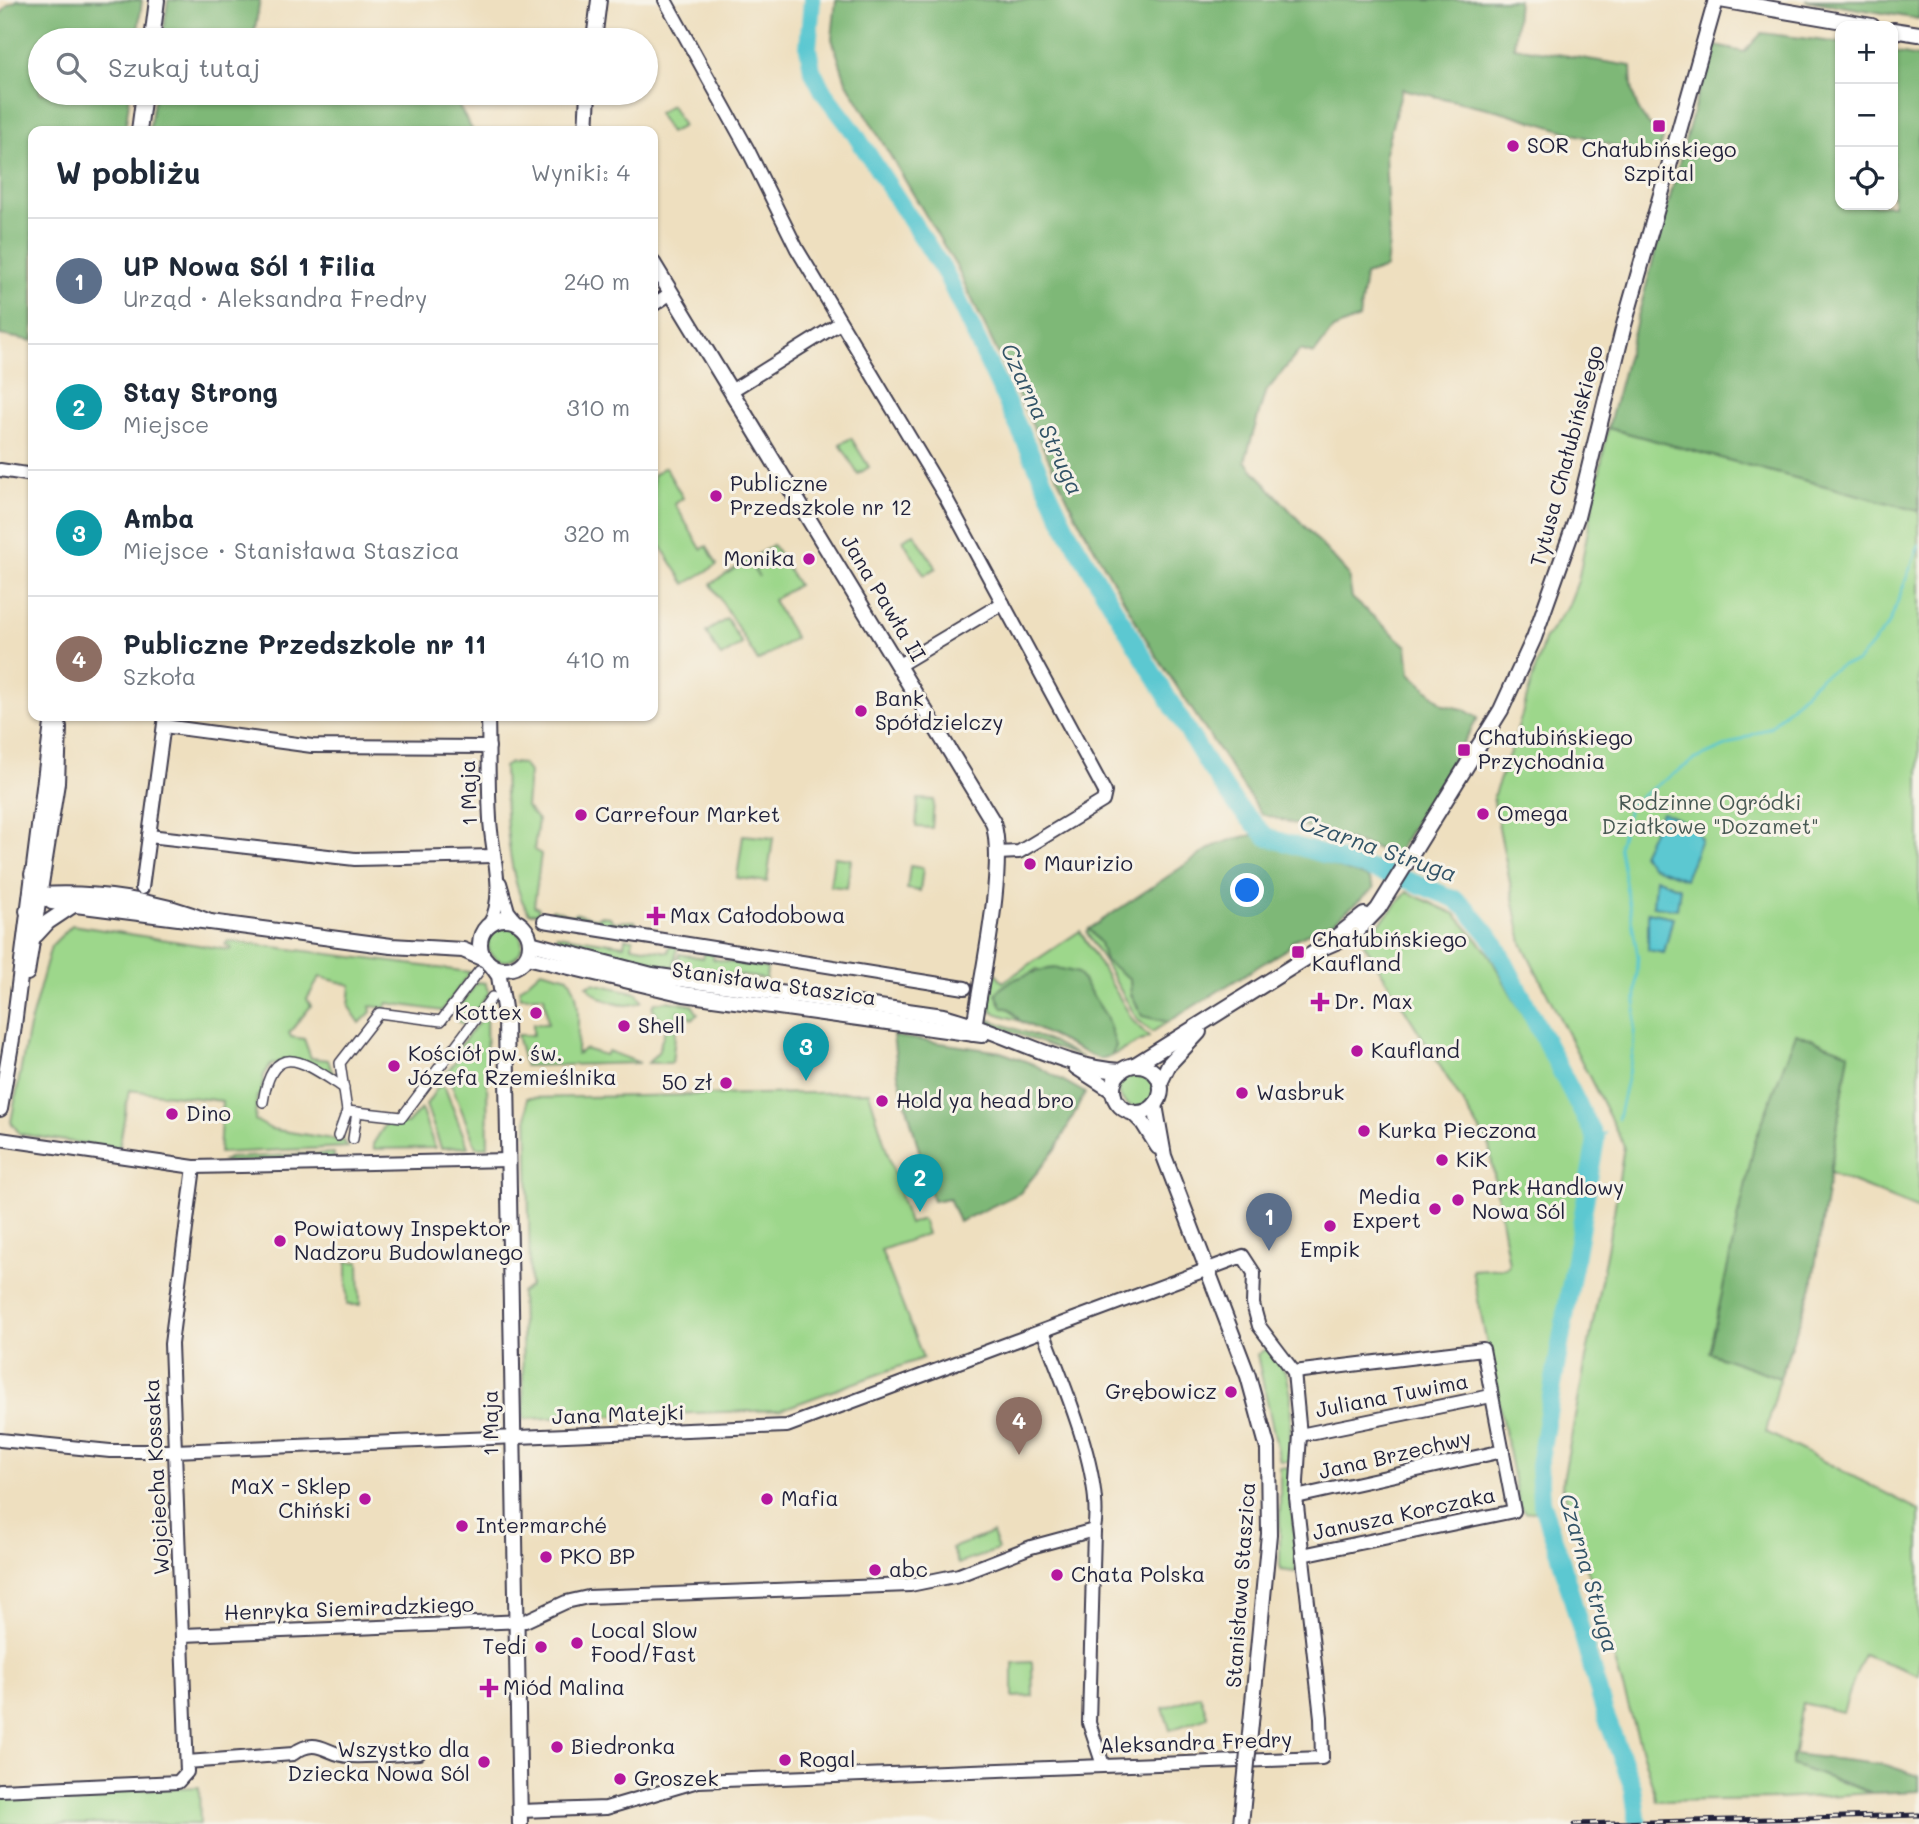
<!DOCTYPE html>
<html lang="pl">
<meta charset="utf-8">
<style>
:root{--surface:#fff;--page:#f6f6f7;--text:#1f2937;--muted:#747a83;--line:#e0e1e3;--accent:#b5179e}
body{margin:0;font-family:Mali,sans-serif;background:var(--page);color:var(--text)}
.controls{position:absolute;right:21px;top:21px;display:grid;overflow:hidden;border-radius:14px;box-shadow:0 2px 5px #0004}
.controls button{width:63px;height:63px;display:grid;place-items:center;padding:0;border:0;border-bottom:2px solid var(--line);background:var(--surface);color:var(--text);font:35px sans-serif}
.you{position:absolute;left:1248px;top:891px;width:24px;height:24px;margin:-18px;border:5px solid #fff;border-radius:50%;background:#1a73e8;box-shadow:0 0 0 10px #1a73e833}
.badge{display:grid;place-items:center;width:46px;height:46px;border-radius:50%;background:var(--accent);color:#fff;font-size:23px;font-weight:700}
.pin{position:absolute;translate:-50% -58px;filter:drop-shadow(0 2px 4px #0008)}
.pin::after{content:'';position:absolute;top:37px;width:24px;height:21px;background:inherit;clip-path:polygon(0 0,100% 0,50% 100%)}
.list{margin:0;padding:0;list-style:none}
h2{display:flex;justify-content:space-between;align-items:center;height:91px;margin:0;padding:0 28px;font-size:30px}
h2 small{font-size:23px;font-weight:400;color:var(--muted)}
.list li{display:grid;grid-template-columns:46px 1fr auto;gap:21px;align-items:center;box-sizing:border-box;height:126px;padding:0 28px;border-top:2px solid var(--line)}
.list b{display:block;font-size:26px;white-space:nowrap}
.list p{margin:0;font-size:23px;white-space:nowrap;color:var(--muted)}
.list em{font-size:23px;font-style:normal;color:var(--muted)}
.icon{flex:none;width:38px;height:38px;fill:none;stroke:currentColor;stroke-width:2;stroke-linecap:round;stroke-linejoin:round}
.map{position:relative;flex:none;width:1919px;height:1824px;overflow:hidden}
.search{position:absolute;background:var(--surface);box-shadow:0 2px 5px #0004;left:28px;top:28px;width:630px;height:77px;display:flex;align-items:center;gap:18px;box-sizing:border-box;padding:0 24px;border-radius:38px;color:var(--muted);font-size:26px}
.panel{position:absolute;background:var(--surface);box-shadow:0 2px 5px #0004;left:28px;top:126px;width:630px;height:595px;border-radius:14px}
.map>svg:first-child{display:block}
</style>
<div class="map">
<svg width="1919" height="1824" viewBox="0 0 1919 1824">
<rect width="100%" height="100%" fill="#f7f3e8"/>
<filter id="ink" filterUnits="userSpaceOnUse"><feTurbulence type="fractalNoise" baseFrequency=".0143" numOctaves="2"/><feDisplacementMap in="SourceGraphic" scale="14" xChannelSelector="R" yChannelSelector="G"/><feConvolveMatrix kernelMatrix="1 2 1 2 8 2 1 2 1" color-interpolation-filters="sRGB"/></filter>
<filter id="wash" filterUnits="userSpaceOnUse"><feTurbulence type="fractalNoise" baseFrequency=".00686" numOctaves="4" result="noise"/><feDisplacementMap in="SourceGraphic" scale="28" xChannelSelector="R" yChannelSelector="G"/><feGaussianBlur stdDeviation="1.57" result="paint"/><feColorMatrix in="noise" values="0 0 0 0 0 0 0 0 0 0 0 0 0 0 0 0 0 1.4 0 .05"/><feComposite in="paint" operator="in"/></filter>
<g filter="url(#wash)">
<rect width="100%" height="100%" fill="#eedfbf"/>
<!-- green -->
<g fill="#9dd78b" stroke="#607c63" stroke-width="2">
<polygon points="671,105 683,126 670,133 658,113"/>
<polygon points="1608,428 1919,511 1919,1209 1830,1173 1849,1053 1709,1353 1780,1378 1766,1432 1919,1510 1919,1675 1863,1654 1843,1712 1802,1703 1792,1765 1872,1793 1779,1799 1657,1801 1562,1485 1614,1212 1624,1146 1522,943 1493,797 1514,741 1544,640 1569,604 1578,581"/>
<polygon points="851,438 869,467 858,474 840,444"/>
<polygon points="665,467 683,498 675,504 701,549 707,546 717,565 685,584 653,534 653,475"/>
<polygon points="914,533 936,568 924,575 903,540"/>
<polygon points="773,545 798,585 773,600 795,638 758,661 711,584 748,560 759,577 749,560"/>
<polygon points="727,619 742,644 721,657 706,632"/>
<path d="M510,763L523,764L529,772L526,807L538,820L534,850L541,854L534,906L539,908L538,913H529C507,883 505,805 504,767Z"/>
<polygon points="918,799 934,800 932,828 916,827"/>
<polygon points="743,835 773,838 767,882 737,878"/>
<polygon points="834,857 851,859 847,888 830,886"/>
<polygon points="910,866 923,868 920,891 907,889"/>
<polygon points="1407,892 1455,914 1487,951 1592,1138 1534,1465 1537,1511 1526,1513 1519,1505 1472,1270 1506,1268 1509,1265 1489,1145 1363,942"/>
<polygon points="552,909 572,916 575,913 596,919 599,916 610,917 613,922 635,921 636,925 630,928 551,915"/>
<polygon points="72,925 230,950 231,947 225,945 228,941 470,972 442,1011 388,1003 385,1008 370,1006 371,1012 360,1023 349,1007 351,985 320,977 307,999 311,1006 289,1033 291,1037 304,1039 311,1058 328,1060 335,1079 284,1061 271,1065 264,1075 261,1095 257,1096 255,1120 271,1129 344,1141 348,1147 219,1153 222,1101 129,1090 119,1149 20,1134 11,1122 28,1031 51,946"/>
<circle cx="505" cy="944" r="17"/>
<polygon points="1089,929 1100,943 1106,961 1130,979 1131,994 1142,1016 1168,1022 1152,1032 1138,1020 1087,933"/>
<polygon points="1080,931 1134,1022 1149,1037 1111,1056 1116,1046 1106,1016 1098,1006 1037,969 1024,978 1010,1009 1020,1021 992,1012 988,1003 990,976 996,973 1003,982"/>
<polygon points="557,935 624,945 625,938 633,939 632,946 668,952 670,945 677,947 674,967 642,962 556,940"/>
<polygon points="705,950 713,951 713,959 747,965 749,957 757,958 756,966 767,968 766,979 677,967 679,954 703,958"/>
<path d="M541,970L568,977C583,997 577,1029 577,1054L585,1049L605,1055L608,1051L640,1063L525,1066L517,1035H533V1024H548L544,996L520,997V989Z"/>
<polygon points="477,982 485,983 489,993 465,1024 458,1022 454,1016"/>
<path d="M593,983L637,993L642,1001C625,1011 598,1000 587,986Z"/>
<polygon points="667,1001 692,1005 698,1014 692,1019 678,1010 672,1063 648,1063 658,1052 666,1027 652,1007 655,1003"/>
<polygon points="486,1013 488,1147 476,1147 447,1073 460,1054 459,1047"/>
<polygon points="985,1018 1054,1043 1083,1058 993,1025"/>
<circle cx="1137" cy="1089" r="18"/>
<polygon points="439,1085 445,1088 468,1147 441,1148 426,1105"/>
<polygon points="869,1092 909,1224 922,1219 927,1234 881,1250 923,1358 780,1410 524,1419 521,1293 530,1286 527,1098"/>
<polygon points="421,1109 435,1148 374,1149 373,1144 387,1122 407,1124"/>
<polygon points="334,1153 334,1159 221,1162 229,1158"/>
<polygon points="347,1262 359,1262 360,1305 347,1305"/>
<polygon points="1267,1348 1287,1375 1291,1395 1290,1461 1280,1461 1257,1355"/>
<polygon points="1280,1467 1290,1468 1296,1572 1280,1570"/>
<polygon points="992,1533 998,1550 958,1564 952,1548"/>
<polygon points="1032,1662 1033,1696 1013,1697 1013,1663"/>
<polygon points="1200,1695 1208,1717 1170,1730 1163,1708"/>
<polygon points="199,1787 200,1824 0,1824 0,1797 4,1794"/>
</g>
<!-- forest -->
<g fill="#7eb877" stroke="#506d59" stroke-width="2">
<polygon points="18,0 142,0 137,40 40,40 40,93 130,93 125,131 33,131 33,341 0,335 0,15 8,5"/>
<polygon points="168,0 260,0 253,40 162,40"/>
<path d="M836,0H1518L1514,47L1631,66C1631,101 1637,115 1663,139L1656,159L1500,111L1402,89L1385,152L1389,242L1386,268L1365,275L1359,318L1333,329L1314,354L1300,350L1265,393L1245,461L1348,574L1352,598L1407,646L1410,673L1444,705L1463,709L1478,718L1396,854L1261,814L1150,646L1075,514L956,266L846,81L832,39Z"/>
<polygon points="1805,0 1919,0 1919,19"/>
<polygon points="1762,33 1840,43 1840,205 1893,205 1893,52 1919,57 1919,511 1608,428 1711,45 1744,52"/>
<polygon points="155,93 451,93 473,131 149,131"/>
<path d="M1254,835L1269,844L1369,878L1374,888L1335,921L1293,940L1288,948L1168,1022L1142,1016L1131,994L1130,979L1105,961L1100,943L1089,929L1209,849C1218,843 1243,836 1254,835Z"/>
<path d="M1057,968L1078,973L1106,1016L1116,1046L1111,1056L1100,1059L1090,1055L1020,1021L1010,1009L1002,1007L996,994C1005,979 1040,969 1057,968Z"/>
<polygon points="1796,1033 1849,1053 1812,1286 1780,1378 1709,1353 1755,1141"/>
<polygon points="893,1036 1001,1052 1033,1064 1085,1093 1056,1149 1020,1193 959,1222 949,1198 933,1201 898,1074"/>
<polygon points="1792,1754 1886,1765 1919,1776 1919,1791 1873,1793 1792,1765"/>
</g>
<!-- water -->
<g fill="#5bc8d1" stroke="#3e7586" stroke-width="2">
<polygon points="1662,812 1694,826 1701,839 1685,879 1651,866 1642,854"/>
<polygon points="1655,878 1680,888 1677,909 1653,906"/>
<polygon points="1648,912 1673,917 1664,953 1648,950"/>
</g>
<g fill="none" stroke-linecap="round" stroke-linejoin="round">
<!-- stream -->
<g stroke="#5bc8d1" stroke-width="2.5">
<polyline points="1618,1119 1633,1052 1638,957 1619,846 1630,804 1694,760 1770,727 1821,677 1842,665 1857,662 1889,624 1919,545"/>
<polyline points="1596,1139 1606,1133"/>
</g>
<!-- river -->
<polyline stroke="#5bc8d1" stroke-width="18" points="812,0 808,48 812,70 824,93 851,128 946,274 1067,530 1208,765 1237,806 1267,837 1410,881 1455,899 1467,909 1493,940 1596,1139 1539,1465 1541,1502 1560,1556 1604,1711 1633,1788 1638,1824"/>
</g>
</g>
<g filter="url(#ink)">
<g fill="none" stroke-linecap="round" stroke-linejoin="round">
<defs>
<g id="pedestrian">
<path d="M263,1102C273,1036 305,1063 344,1088"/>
<polyline points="347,1111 402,1117 492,997"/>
<polyline points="338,1136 347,1111 340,1063 379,1013 441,1021 479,971"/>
<polyline points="353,1139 357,1112"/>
</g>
<g id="minor">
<polyline points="665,0 748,150 797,249 946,498 1105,792 1103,801 1019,852 997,853"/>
<polyline points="653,305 671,293"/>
<polyline points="731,391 840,323"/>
<polyline points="0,470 33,475"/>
<polyline points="899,665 1003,603"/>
<path d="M488,716C489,750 488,784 490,819C491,850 507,896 489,925"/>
<polyline points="164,726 312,746 489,747"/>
<polyline points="149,836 355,859 494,856"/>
<polyline points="500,883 508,911 516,921"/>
<polyline points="142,888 165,716"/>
<polyline points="544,921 965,988"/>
<polyline points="0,1139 194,1167 508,1160"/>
<path d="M1043,1331C1063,1383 1104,1477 1094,1530L1089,1723L1103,1765"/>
<polyline points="1294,1372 1483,1349 1514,1511 1302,1555"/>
<polyline points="1300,1435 1491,1396"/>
<polyline points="0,1440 110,1451 175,1451 787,1426 1243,1256 1254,1273 1253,1304 1259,1326 1294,1372 1300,1435 1296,1497 1321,1717 1322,1758 698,1781 606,1808 520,1811"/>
<polyline points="1296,1497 1503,1451"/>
<polyline points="183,1635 525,1621 566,1602 588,1597 910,1585 959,1575 1031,1547 1094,1530"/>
<path d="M187,1762L293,1754C318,1735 327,1756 350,1756C373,1757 396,1754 419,1753"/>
<polyline points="0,1790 178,1782 187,1772 171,1344 194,1167"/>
</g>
<g id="tertiary">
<polyline points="1720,0 1872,26"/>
<polyline points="1893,30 1919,34"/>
<polyline points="152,40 157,0"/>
<polyline points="594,40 599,0"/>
<polyline points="139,131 144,93"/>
<polyline points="586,131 588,93"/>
<path d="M653,263L993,822C1007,867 980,983 973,1034"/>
<path d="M27,911L41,895C95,892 160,900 210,922L52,902L41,895L32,874"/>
<circle cx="505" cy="944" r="25"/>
<polyline points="210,922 391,946 463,950 486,960"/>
<polyline points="36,935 48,922 72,906"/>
<path d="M530,943L652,975L943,1016C1003,1030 1060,1068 1121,1071"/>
<polyline points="1322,948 1354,934 1378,909 1501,710 1534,638 1577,517 1624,325 1716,0"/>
<polyline points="527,957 684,994 982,1035"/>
<polyline points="492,966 499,976 506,1021 520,1824"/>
<polyline points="27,973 57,783 59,727"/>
<polyline points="1135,1065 1322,948 1364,915"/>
<circle cx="1137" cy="1089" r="24"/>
<polyline points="1076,1067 1113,1091"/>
<polyline points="1160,1083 1169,1064 1199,1032"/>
<polyline points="1155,1105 1164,1156 1248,1376 1268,1449 1269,1534 1251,1723"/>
<polyline points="0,1109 13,1033 53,716"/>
<polyline points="1132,1112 1143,1123 1158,1147"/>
</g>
</defs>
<!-- pedestrian casing -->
<use href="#pedestrian" stroke="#413e4f" stroke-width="12"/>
<!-- minor casing -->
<use href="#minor" stroke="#413e4f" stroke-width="16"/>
<!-- tertiary casing -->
<use href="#tertiary" stroke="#413e4f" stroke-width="18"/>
<!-- pedestrian -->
<use href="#pedestrian" stroke="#fff" stroke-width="9"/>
<!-- minor -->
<use href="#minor" stroke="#fff" stroke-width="12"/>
<!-- tertiary -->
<use href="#tertiary" stroke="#fff" stroke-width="14"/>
<defs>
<polyline id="rail" points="1574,1824 1919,1815"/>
</defs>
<!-- rail casing -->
<use href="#rail" stroke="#22223b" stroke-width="5"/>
<!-- rail -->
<use href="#rail" stroke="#f7f3e8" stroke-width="2.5" stroke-dasharray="8" stroke-linecap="butt"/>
<defs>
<polyline id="tertiary-bridge" points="1241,1824 1251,1723"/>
</defs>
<!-- tertiary-bridge casing -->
<use href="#tertiary-bridge" stroke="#413e4f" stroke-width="18" stroke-linecap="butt"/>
<!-- tertiary-bridge -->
<use href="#tertiary-bridge" stroke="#fff" stroke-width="14"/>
</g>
</g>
<!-- markers -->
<g fill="#b5179e" stroke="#f7f3e8" stroke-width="2.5">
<rect x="1652" y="119" width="14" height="14" rx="3.5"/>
<circle cx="1513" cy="146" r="7"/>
<circle cx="716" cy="496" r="7"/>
<circle cx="809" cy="559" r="7"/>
<circle cx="861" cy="711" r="7"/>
<rect x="1457" y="743" width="14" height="14" rx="3.5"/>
<circle cx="1483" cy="814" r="7"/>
<circle cx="581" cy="815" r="7"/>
<circle cx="1030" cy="864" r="7"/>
<path d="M652.5 905.5h7v7h7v7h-7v7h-7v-7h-7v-7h7z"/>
<rect x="1291" y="945" width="14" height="14" rx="3.5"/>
<path d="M1316.5 991.5h7v7h7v7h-7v7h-7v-7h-7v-7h7z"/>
<circle cx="536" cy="1013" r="7"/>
<circle cx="624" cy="1026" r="7"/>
<circle cx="1357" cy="1051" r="7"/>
<circle cx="394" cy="1066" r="7"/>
<circle cx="726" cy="1083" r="7"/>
<circle cx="1242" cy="1093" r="7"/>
<circle cx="882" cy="1101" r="7"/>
<circle cx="172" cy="1114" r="7"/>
<circle cx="1364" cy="1131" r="7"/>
<circle cx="1442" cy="1160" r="7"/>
<circle cx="1458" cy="1200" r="7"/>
<circle cx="1435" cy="1209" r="7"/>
<circle cx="1330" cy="1226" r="7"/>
<circle cx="280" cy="1241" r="7"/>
<circle cx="1231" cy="1392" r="7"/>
<circle cx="365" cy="1499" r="7"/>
<circle cx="767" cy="1499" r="7"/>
<circle cx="462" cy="1526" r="7"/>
<circle cx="546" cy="1557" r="7"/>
<circle cx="875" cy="1570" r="7"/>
<circle cx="1057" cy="1575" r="7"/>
<circle cx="577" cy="1643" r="7"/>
<circle cx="541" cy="1647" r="7"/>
<path d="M485.5 1677.5h7v7h7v7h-7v7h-7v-7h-7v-7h7z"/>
<circle cx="557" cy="1747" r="7"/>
<circle cx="785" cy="1760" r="7"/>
<circle cx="484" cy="1762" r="7"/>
<circle cx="620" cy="1779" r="7"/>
</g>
<g text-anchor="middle" stroke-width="6" stroke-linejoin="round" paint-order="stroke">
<!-- poi labels -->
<g font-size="21" fill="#22223b" stroke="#f7f3e8" text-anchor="start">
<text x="1527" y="153">SOR</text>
<text x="1659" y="157" text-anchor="middle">Chałubińskiego<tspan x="1659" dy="24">Szpital</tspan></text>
<text x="730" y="491">Publiczne<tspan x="730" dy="24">Przedszkole nr 12</tspan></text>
<text x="795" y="566" text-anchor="end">Monika</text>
<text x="875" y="706">Bank<tspan x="875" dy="24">Spółdzielczy</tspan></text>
<text x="1478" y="745">Chałubińskiego<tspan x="1478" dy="24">Przychodnia</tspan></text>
<text x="1497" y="821">Omega</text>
<text x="595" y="822">Carrefour Market</text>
<text x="1044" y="871">Maurizio</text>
<text x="670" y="923">Max Całodobowa</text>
<text x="1312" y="947">Chałubińskiego<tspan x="1312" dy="24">Kaufland</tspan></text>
<text x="1334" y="1009">Dr. Max</text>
<text x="522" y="1020" text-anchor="end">Kottex</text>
<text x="638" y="1033">Shell</text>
<text x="1371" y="1058">Kaufland</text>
<text x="408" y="1061">Kościół pw. św.<tspan x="408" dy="24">Józefa Rzemieślnika</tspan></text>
<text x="712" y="1090" text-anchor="end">50 zł</text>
<text x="1256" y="1100">Wasbruk</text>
<text x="896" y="1108">Hold ya head bro</text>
<text x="186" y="1121">Dino</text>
<text x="1378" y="1138">Kurka Pieczona</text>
<text x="1456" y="1167">KiK</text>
<text x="1472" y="1195">Park Handlowy<tspan x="1472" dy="24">Nowa Sól</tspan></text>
<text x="1421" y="1204" text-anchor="end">Media<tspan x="1421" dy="24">Expert</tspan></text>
<text x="294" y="1236">Powiatowy Inspektor<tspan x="294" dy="24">Nadzoru Budowlanego</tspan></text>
<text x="1330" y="1257" text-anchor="middle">Empik</text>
<text x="1217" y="1399" text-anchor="end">Grębowicz</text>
<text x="351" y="1494" text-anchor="end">MaX - Sklep<tspan x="351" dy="24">Chiński</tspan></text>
<text x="781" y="1506">Mafia</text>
<text x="476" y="1533">Intermarché</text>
<text x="560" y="1564">PKO BP</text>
<text x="889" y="1577">abc</text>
<text x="1071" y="1582">Chata Polska</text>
<text x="591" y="1638">Local Slow<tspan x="591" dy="24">Food/Fast</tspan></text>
<text x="527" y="1654" text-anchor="end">Tedi</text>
<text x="503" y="1695">Miód Malina</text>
<text x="571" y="1754">Biedronka</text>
<text x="470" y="1757" text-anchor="end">Wszystko dla<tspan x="470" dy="24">Dziecka Nowa Sól</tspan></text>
<text x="799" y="1767">Rogal</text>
<text x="634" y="1786">Groszek</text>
</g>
<!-- street labels -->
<g font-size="21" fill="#22223b" stroke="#f7f3e8">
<text transform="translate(1567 456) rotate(-75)" y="7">Tytusa Chałubińskiego</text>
<text transform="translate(883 598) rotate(59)" y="7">Jana Pawła II</text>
<text transform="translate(469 793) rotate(-92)" y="7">1 Maja</text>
<text transform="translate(774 984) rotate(8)" y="7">Stanisława Staszica</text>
<text transform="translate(1392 1396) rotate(-11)" y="7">Juliana Tuwima</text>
<text transform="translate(618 1415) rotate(-2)" y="7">Jana Matejki</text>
<text transform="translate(491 1423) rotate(-91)" y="7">1 Maja</text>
<text transform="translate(1395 1455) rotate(-13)" y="7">Jana Brzechwy</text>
<text transform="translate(157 1477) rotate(-93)" y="7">Wojciecha Kossaka</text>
<text transform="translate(1404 1514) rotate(-12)" y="7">Janusza Korczaka</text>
<text transform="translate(1241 1585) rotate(-86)" y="7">Stanisława Staszica</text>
<text transform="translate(349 1609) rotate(-2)" y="7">Henryka Siemiradzkiego</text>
<text transform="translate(1196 1743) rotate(-2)" y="7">Aleksandra Fredry</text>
</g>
<!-- park labels -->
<g font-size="21" fill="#475853" stroke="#f7f3e8">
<text x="1710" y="810">Rodzinne Ogródki<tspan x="1710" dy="24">Działkowe "Dozamet"</tspan></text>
</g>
<!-- water labels -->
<g font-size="23" font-style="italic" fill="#335468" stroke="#f7f3e8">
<text transform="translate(1042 419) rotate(65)" y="8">Czarna Struga</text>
<text transform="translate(1378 848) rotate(19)" y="8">Czarna Struga</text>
<text transform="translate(1589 1573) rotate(74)" y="8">Czarna Struga</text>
</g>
</g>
</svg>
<div class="controls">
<button>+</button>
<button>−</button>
<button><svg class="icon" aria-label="locate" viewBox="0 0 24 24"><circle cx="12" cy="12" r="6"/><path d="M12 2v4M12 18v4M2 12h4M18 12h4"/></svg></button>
</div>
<div class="you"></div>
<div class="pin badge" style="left:1269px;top:1251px;background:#5c6f8a">1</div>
<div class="pin badge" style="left:920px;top:1212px;background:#0f9aa8">2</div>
<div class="pin badge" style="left:806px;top:1081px;background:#0f9aa8">3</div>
<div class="pin badge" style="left:1019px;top:1455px;background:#8d6e63">4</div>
<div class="search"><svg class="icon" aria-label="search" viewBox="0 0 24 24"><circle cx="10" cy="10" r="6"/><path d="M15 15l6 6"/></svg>Szukaj tutaj</div>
<section class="panel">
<h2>W pobliżu<small>Wyniki: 4</small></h2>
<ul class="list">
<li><span class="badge" style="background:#5c6f8a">1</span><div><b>UP Nowa Sól 1 Filia</b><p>Urząd · Aleksandra Fredry</p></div><em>240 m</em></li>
<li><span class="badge" style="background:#0f9aa8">2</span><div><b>Stay Strong</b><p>Miejsce</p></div><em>310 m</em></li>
<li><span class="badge" style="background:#0f9aa8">3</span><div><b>Amba</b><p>Miejsce · Stanisława Staszica</p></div><em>320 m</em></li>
<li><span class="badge" style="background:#8d6e63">4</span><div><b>Publiczne Przedszkole nr 11</b><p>Szkoła</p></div><em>410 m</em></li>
</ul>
</section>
</div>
